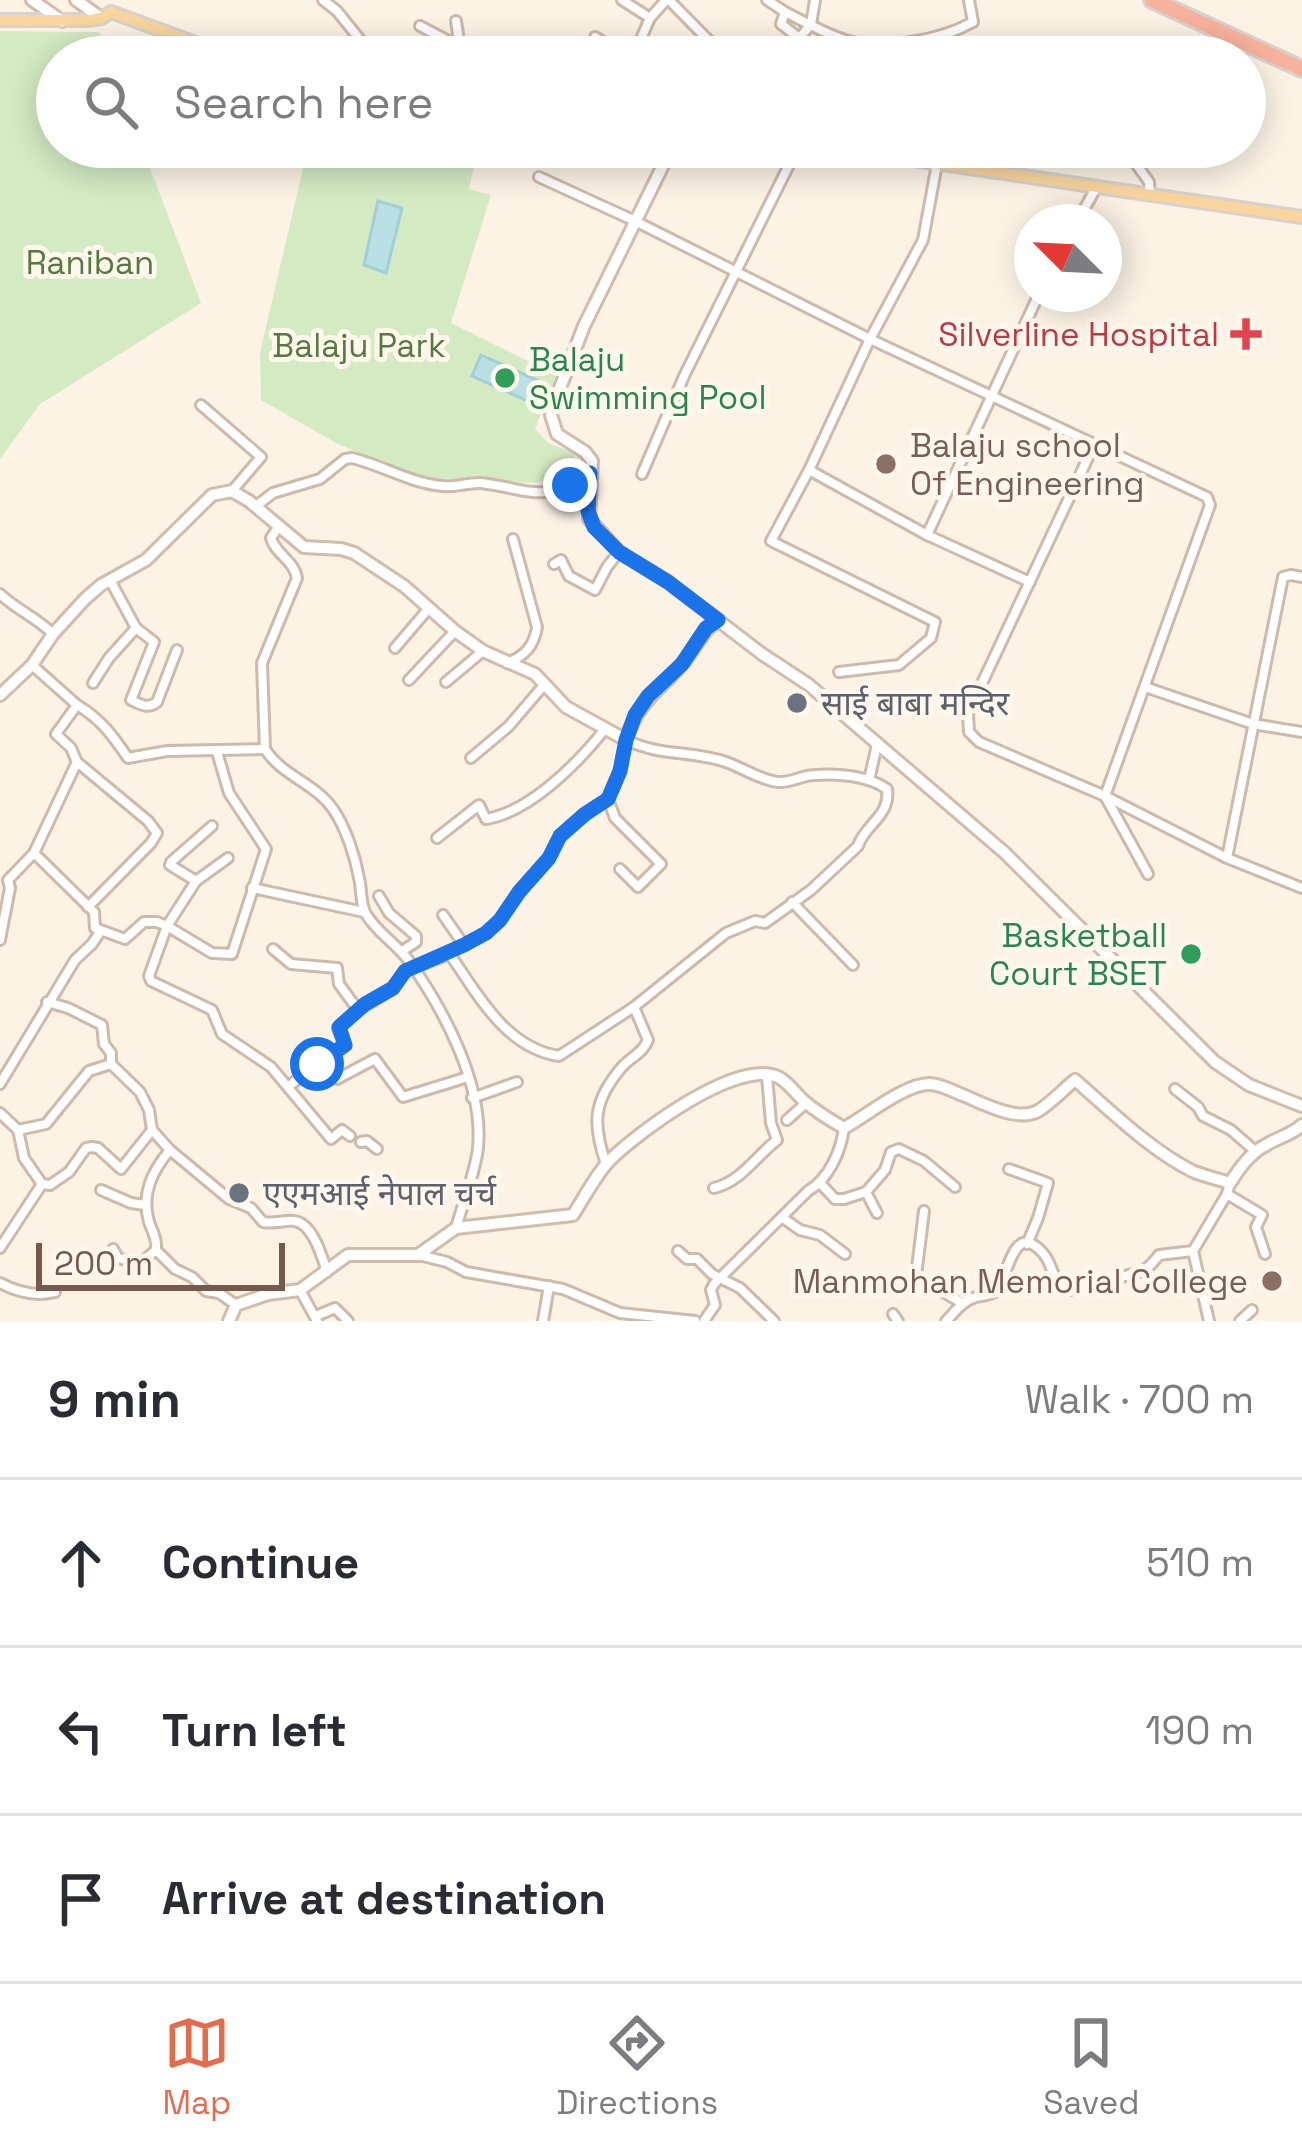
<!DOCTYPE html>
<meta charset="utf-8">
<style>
:root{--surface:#fff;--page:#f2f2f3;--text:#2b2b33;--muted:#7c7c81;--line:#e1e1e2;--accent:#e56b4b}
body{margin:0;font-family:"Space Grotesk","Noto Sans Devanagari",sans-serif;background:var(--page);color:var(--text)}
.compass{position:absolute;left:1014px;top:204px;width:108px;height:108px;border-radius:50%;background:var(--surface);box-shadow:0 6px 30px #0003;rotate:294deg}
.scale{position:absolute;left:36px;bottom:30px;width:249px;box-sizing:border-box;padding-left:12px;border:6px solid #75594a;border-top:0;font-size:33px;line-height:42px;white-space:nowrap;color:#75594a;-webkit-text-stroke:9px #fff7eb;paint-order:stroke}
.stop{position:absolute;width:36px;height:36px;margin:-27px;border:9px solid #1a73e8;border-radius:50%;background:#fff}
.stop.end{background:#1a73e8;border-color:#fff;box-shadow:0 3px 12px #0008}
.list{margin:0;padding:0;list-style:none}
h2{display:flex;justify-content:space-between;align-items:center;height:156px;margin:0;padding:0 48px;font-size:51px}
h2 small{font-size:39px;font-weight:400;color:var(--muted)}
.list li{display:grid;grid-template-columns:78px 1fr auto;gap:36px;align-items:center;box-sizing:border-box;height:168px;padding:0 48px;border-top:3px solid var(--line)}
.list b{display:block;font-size:45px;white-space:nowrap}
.list em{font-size:39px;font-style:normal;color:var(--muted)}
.icon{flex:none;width:66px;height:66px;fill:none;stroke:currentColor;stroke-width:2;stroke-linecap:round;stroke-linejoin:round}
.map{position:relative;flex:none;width:1302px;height:1321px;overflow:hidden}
.search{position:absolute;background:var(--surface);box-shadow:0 6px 30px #0003;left:36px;right:36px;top:36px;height:132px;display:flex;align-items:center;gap:30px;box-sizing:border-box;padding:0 42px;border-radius:66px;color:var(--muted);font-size:45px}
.sheet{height:660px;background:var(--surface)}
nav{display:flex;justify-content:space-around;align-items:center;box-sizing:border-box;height:168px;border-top:3px solid var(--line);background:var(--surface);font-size:33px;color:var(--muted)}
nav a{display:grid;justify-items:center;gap:6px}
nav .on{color:var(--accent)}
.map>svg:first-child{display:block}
</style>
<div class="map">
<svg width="1302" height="1321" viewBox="0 0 1302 1321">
<rect width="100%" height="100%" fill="#fcf3e5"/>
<!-- green -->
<g fill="#d3eac3">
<polygon points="0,31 99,32 108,57 57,57 57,147 142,147 201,303 40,404 0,459"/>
<polygon points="308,147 377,147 404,162 419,147 478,147 469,189 491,195 451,323 556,375 535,429 550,444 574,453 575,467 537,483 424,478 392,468 336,443 261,400 260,353"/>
</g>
<!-- water -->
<g fill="#b9e0e5" stroke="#a0cfd7" stroke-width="3">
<polygon points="378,201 402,208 386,273 364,265"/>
<polygon points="481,355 539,381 530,402 472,376"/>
</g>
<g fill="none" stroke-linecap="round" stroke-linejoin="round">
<defs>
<g id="street">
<polyline points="323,0 337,11 374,57"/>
<polyline points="622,0 650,18 633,57"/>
<polyline points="669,0 725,57"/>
<polyline points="767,0 785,12 781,24 799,38"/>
<path d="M785,12C805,22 827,35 848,41C885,50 941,40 973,22L969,0"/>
<polyline points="650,18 666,0"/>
<polyline points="456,21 460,47"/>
<polyline points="420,26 460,47 459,57"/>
<polyline points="595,37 627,57"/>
<polyline points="784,57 811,24 815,0"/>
<polyline points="910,57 912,42"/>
<polyline points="1124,147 1149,182 1150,195"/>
<polyline points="539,177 635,221 870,339 1207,497 1210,505 1105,796 1148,874"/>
<polyline points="1077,222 1096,188"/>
<polyline points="201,405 261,457 232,491"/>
<polyline points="1094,445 968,713 969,732 979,742 1105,796 1227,858 1302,888"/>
<polyline points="809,470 927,535 1030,582"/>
<polyline points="642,474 685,374 798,147"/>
<path d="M256,506L273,493L320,479L345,459L352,458C382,465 412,484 443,486C456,488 468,482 481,483C535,490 539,504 590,473"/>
<path d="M279,526L271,538C275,554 294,560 297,578L262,663L265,749C282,776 315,783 333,809C346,828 355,856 359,878C362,889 360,904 366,914C376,932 397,944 409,961C444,1010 484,1085 478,1148C475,1174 463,1202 456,1228"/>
<polyline points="927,535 1039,294"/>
<polyline points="554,564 561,560 569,576 595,590 607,567 619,552"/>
<path d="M110,580L136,628L154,642L131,700C141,705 148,709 157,702L177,650"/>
<path d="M0,594C17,610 37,618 53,634"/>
<polyline points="395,648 429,608"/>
<path d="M507,663C525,656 534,646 537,627L513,539"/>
<polyline points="32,665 77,705 56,734 71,748 77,762 34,853 94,912 95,928 125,939 144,922 157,922 167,926 212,953 232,954 266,849 229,793 217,752"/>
<polyline points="839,672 899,665 931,638 935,622 771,541 809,470 870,339 923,240 937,164"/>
<polyline points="409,680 455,631"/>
<polyline points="446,682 483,651"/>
<polyline points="93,683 109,658 136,628"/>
<polyline points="1145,687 1253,724 1302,732"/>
<path d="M77,705C101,719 113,736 128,758L167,751L265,749"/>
<polyline points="471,758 509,726 544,685"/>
<polyline points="77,762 148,821 157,833 151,843 88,907"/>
<polyline points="869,780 877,745"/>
<polyline points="608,799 615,818 661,864 638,887 620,869"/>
<polyline points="212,826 171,862 170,865 196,881 167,926 149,976 151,981 212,1010 222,1034 271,1067 331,1139 342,1130 350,1136"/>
<path d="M437,838L479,805L486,819C530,812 578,763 605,729"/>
<polyline points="1227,858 1283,577 1291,575 1302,577"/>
<polyline points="196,881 228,858"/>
<polyline points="252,888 364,912"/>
<polyline points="379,896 389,913 416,936 416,942 402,951"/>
<polyline points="792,902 853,965"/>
<polyline points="443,915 464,945"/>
<polyline points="0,940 10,888 8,880 34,853"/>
<path d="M273,949L291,964L337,968L339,984L358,1010L393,989L405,971L444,956L449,953L486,933L500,920L519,892L549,858L560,836L585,814L608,799L620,771L626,740C662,757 690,750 726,762C743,768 760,780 778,782C791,783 802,775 815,775C837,773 869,776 887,789C891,816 865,824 858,846L811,890L765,923L755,921L726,933L634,1007L559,1056C505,1048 477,993 449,953"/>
<path d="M47,1002L68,1008L102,1025L104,1044L111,1053V1064L140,1092L149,1110L152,1130L170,1150L229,1199L251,1208L263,1222C275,1224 283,1220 294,1221C313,1223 322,1257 327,1272"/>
<polyline points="317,1064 345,1045 338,1029 358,1010"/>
<polyline points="0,1084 75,960 92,944 100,932"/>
<polyline points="289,1086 317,1064 337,1079 375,1059 403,1097 468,1077"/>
<polyline points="1175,1089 1198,1107 1203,1116 1231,1130 1255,1151"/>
<polyline points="472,1098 517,1082"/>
<polyline points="0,1113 18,1130 24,1158 42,1184 50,1185 69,1172 86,1148 92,1147 98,1148 121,1169 152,1130"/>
<polyline points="787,1120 806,1103"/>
<polyline points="18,1130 46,1124 89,1071 111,1064"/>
<polyline points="361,1142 367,1141 377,1149"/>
<path d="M606,1164C592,1123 593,1101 622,1067C631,1057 643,1053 648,1040L634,1007"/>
<polyline points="1009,1169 1048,1183 1038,1218 1027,1244"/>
<polyline points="821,1184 835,1199 844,1199 866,1192 877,1213"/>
<path d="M714,1188C742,1181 755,1157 777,1140L771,1123L767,1076"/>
<polyline points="101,1190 131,1203 145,1205"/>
<polyline points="866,1192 885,1170 891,1152 899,1149 924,1161 955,1187"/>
<polyline points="1227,1194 1262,1215 1256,1227 1265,1254"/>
<polyline points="924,1211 916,1276 962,1303"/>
<polyline points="783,1218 800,1230 820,1235 845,1254"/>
<polyline points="0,1248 42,1184"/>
<polyline points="113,1249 118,1258 140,1264 156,1250 175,1269 192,1277 206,1291 219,1293 236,1305"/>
<path d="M156,1250C157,1239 153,1233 149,1222C141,1194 152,1171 170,1150"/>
<polyline points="678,1251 687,1259 697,1259 712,1274 740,1288 774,1321"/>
<polyline points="419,1255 447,1262 466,1272 563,1289 620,1313 695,1321"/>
<path d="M0,1283C17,1292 36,1297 55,1292"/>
<polyline points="300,1290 317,1321"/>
<polyline points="893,1314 898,1321"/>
<polyline points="316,1316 335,1308 348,1321"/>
<polyline points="543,1321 549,1286"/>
<path d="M704,1321L715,1305L711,1290L714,1284L808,1191C829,1179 841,1151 844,1128"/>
<path d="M946,1321C956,1311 962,1301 976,1297C981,1296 991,1295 995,1292C1008,1283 1011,1219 1042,1252C1055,1266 1049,1280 1070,1290C1080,1286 1089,1287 1099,1286C1115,1283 1103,1283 1118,1278C1139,1271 1143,1276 1159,1255L1193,1251"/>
<polyline points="1209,1321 1193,1251 1227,1194 1230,1183"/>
<polyline points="1240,1321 1252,1310"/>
</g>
<g id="secondary">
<polyline points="32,0 62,21"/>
<polyline points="76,0 101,18"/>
<polyline points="672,147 584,326 553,406 551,415 557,434 585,452 592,461 589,519 619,552 668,582 762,654 809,685 1005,853 1215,1062 1249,1085 1302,1106"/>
<path d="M0,695L32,665L53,634L85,599L101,585L146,560L212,495L232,491L249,501L304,547L341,549L354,553L404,586L455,631L483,651L535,674L566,707L626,740C637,703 658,692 682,664C695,649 702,631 718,620"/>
<path d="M229,1321L236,1305L268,1294L300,1290L348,1255H418L456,1228L573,1215C584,1198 595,1176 609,1161C637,1133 737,1058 778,1077C788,1082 796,1094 805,1102C817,1112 830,1120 844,1128C866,1116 905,1084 929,1084C941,1084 954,1092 965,1096C984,1104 1018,1122 1038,1111C1051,1103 1063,1090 1075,1080C1112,1112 1149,1149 1192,1171C1204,1176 1217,1179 1230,1183C1239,1169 1250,1153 1266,1145C1279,1137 1291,1135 1302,1125"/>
</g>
<g id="primary">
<polyline points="111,12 234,57"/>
<polyline points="0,20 90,20 101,18 111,12"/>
<polyline points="826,147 1302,217"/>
</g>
<polyline id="highway" points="1152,0 1302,69"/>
</defs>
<!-- street casing -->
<use href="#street" stroke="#cebaab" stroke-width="14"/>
<!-- secondary casing -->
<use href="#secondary" stroke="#d2bcab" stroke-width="16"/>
<!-- primary casing -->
<use href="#primary" stroke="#d8d1cc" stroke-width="16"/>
<!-- highway casing -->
<use href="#highway" stroke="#d8d1cc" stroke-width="20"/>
<!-- street -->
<use href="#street" stroke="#fff" stroke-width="8"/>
<!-- secondary -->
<use href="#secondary" stroke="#fff" stroke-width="10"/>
<!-- primary -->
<use href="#primary" stroke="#fad69e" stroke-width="10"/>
<!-- highway -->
<use href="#highway" stroke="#f6b29c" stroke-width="14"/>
</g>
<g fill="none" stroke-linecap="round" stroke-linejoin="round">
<!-- route -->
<polyline stroke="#1a73e8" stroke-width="15" points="317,1064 345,1045 339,1027 365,1004 393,988 405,971 464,945 486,933 500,920 519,892 549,858 560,836 585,814 608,799 620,771 626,740 635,715 648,696 682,664 706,628 718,620 668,582 619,552 594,527 588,511 590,473 570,485"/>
</g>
<!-- markers -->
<path fill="#e0444e" stroke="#fff7eb" stroke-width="4.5" d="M1240 316h12v12h12v12h-12v12h-12v-12h-12v-12h12z"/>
<g fill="#2e9e5b" stroke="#fff7eb" stroke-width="4.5">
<circle cx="505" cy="378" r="12"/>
<circle cx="1191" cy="954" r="12"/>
</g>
<g fill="#8d6e63" stroke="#fff7eb" stroke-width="4.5">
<circle cx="886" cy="464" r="12"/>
<circle cx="1272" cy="1281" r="12"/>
</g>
<g fill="#6b7280" stroke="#fff7eb" stroke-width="4.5">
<circle cx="797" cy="703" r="12"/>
<circle cx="239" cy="1193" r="12"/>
</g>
<g text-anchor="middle" stroke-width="10" stroke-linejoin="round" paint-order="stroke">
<!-- park labels -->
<g font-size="33" fill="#547a42" stroke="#fff7eb">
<text x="90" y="274">Raniban</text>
<text x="359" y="357">Balaju Park</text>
</g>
<!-- health labels -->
<g font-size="33" fill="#be3a42" stroke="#fff7eb" text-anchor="end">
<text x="1219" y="346">Silverline Hospital</text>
</g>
<!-- leisure labels -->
<g font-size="33" fill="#27864d" stroke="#fff7eb" text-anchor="start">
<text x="529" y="371">Balaju<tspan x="529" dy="38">Swimming Pool</tspan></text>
<text x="1167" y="947" text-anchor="end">Basketball<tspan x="1167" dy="38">Court BSET</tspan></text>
</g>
<!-- education labels -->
<g font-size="33" fill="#785e54" stroke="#fff7eb" text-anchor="start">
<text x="910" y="457">Balaju school<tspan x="910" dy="38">Of Engineering</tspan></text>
<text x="1248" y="1293" text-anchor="end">Manmohan Memorial College</text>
</g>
<!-- worship labels -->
<g font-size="33" fill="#5b616d" stroke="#fff7eb" text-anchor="start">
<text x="821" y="715">साई बाबा मन्दिर</text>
<text x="263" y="1205">एएमआई नेपाल चर्च</text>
</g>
</g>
</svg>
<svg class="compass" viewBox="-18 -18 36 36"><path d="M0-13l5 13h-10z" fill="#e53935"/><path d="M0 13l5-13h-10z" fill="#7c7c81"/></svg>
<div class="scale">200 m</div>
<div class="stop" style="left:317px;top:1064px"></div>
<div class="stop end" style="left:570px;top:485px"></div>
<div class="search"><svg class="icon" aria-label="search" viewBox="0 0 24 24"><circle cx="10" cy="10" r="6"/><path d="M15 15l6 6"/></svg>Search here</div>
</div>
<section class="sheet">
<h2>9 min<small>Walk · 700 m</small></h2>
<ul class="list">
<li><svg class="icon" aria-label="ahead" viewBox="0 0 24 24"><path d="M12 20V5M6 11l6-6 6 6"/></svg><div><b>Continue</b></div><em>510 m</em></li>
<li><svg class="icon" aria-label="left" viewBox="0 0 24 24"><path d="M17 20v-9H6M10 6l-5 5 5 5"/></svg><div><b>Turn left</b></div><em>190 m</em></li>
<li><svg class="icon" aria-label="arrive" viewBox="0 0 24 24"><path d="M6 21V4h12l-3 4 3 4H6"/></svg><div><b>Arrive at destination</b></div></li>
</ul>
</section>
<nav>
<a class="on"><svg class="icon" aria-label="map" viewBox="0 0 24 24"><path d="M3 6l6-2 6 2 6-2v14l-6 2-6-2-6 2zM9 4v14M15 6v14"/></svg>Map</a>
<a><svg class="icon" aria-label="directions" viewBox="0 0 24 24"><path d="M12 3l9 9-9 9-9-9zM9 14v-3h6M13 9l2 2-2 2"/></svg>Directions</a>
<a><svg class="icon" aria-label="saved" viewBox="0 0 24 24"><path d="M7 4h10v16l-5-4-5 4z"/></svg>Saved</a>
</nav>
